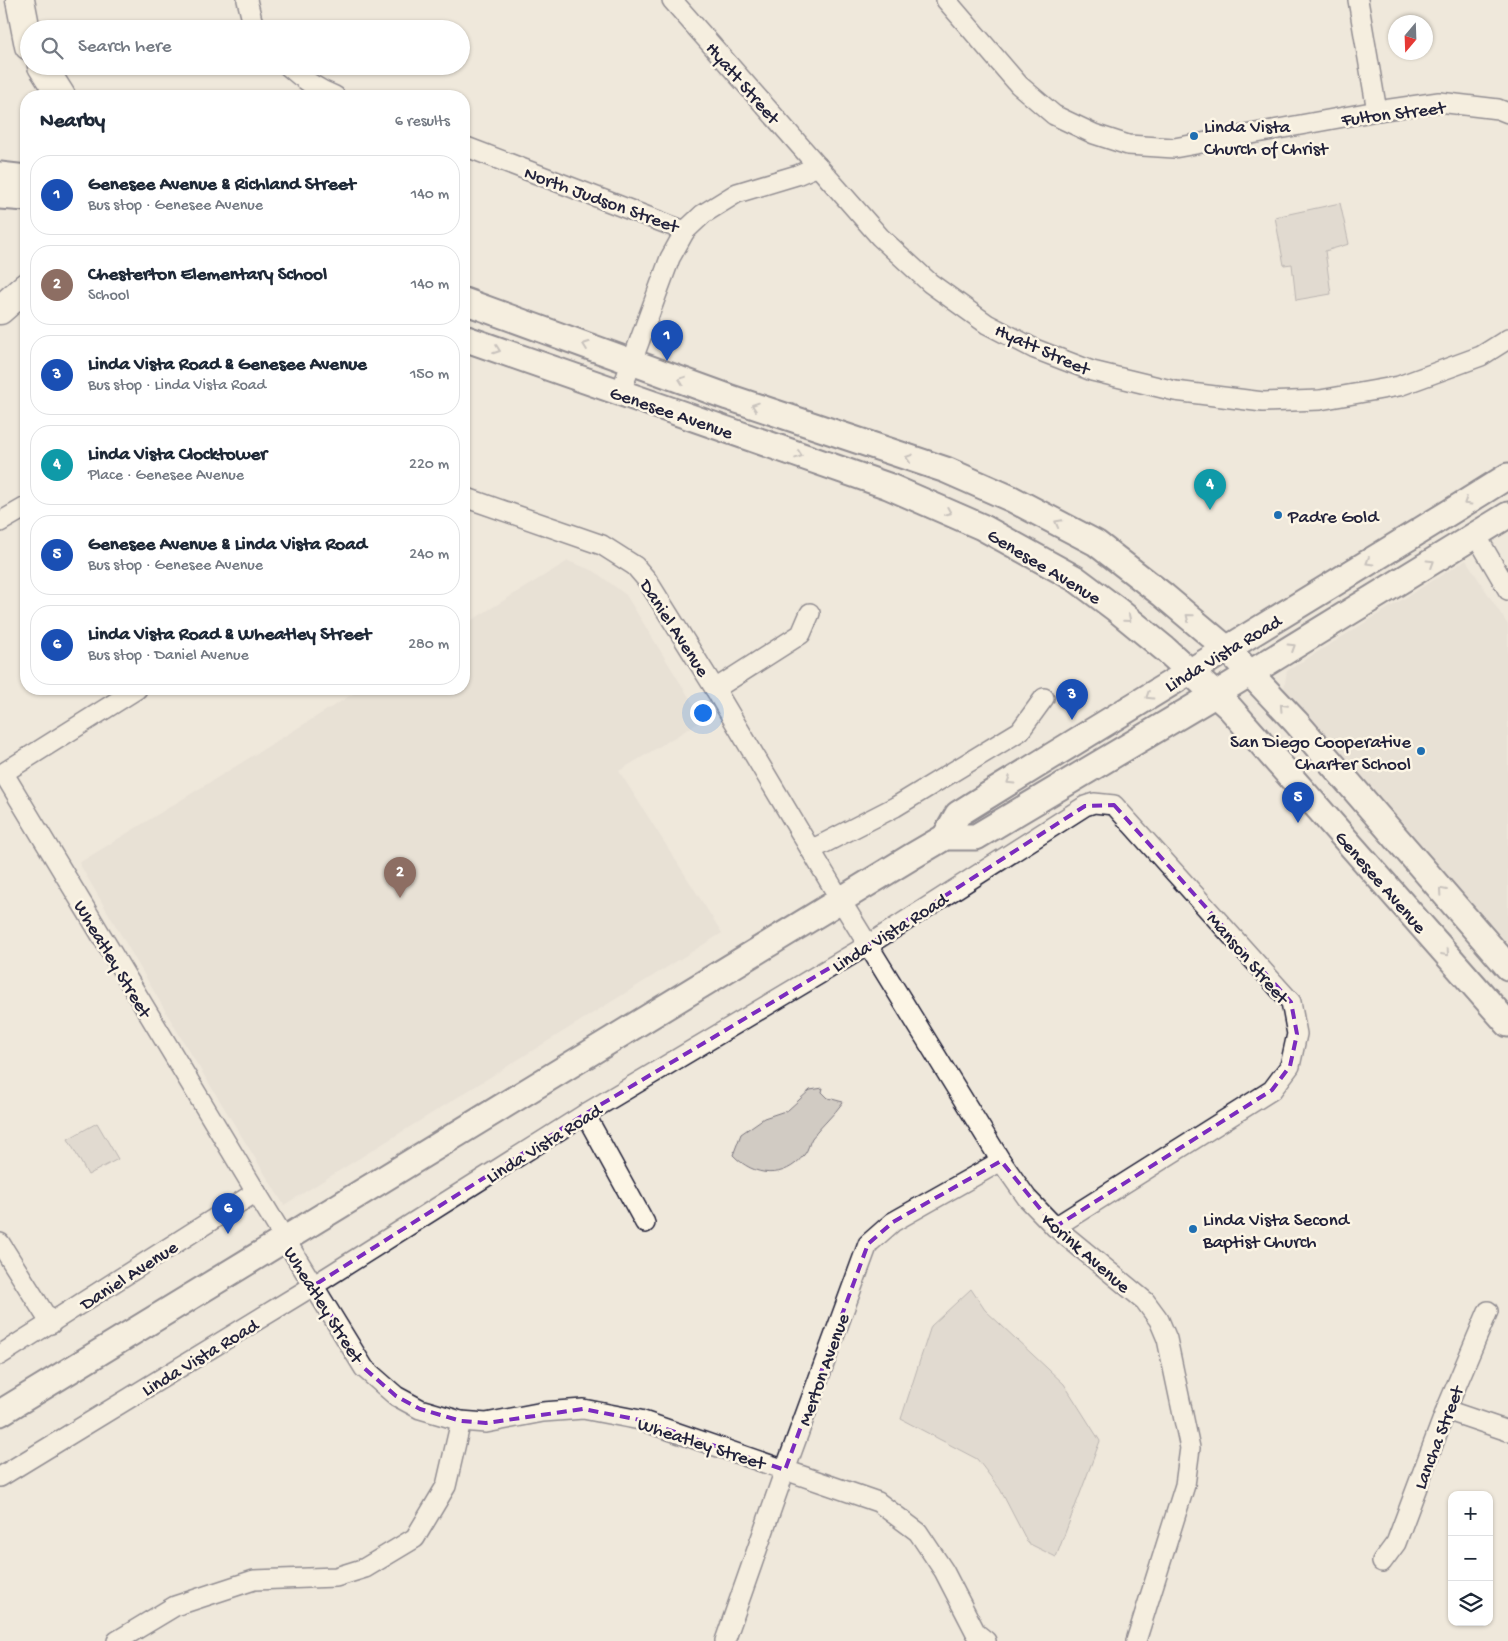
<!DOCTYPE html>
<meta charset="utf-8">
<style>
:root{--surface:#fff;--page:#f6f6f7;--text:#1f2937;--muted:#747a83;--line:#e0e1e3;--accent:#2563eb}
body{margin:0;font-family:"Gochi Hand",sans-serif;background:var(--page);color:var(--text)}
.controls{position:absolute;right:15px;bottom:15px;display:grid;overflow:hidden;border-radius:10px;box-shadow:0 1px 4px #0004}
.controls button{width:45px;height:45px;display:grid;place-items:center;padding:0;border:0;border-bottom:1px solid var(--line);background:var(--surface);color:var(--text);font:25px sans-serif}
.compass{position:absolute;left:1388px;top:15px;width:45px;height:45px;border-radius:50%;background:var(--surface);box-shadow:0 1px 4px #0004;rotate:199deg}
.you{position:absolute;left:702px;top:712px;width:18px;height:18px;margin:-12px;border:4px solid #fff;border-radius:50%;background:#1a73e8;box-shadow:0 0 0 8px #1a73e833}
.badge{display:grid;place-items:center;width:32px;height:32px;border-radius:50%;background:var(--accent);color:#fff;font-size:16px;font-weight:700}
.pin{position:absolute;translate:-50% -41px;filter:drop-shadow(0 1px 2px #0008)}
.pin::after{content:'';position:absolute;top:26px;width:18px;height:15px;background:inherit;clip-path:polygon(0 0,100% 0,50% 100%)}
.list{margin:0;padding:0;list-style:none}
h2{display:flex;justify-content:space-between;align-items:center;height:65px;margin:0;padding:0 20px;font-size:21px}
h2 small{font-size:16px;font-weight:400;color:var(--muted)}
.list li{display:grid;grid-template-columns:32px 1fr auto;gap:15px;align-items:center;box-sizing:border-box;height:80px;margin:0 10px 10px;padding:0 10px;border:1px solid var(--line);border-radius:20px}
.list b{display:block;font-size:19px;white-space:nowrap}
.list p{margin:0;font-size:16px;white-space:nowrap;color:var(--muted)}
.list em{font-size:16px;font-style:normal;color:var(--muted)}
.icon{flex:none;width:28px;height:28px;fill:none;stroke:currentColor;stroke-width:2;stroke-linecap:round;stroke-linejoin:round}
.map{position:relative;flex:none;width:1508px;height:1641px;overflow:hidden}
.search{position:absolute;background:var(--surface);box-shadow:0 1px 4px #0004;left:20px;top:20px;width:450px;height:55px;display:flex;align-items:center;gap:12px;box-sizing:border-box;padding:0 18px;border-radius:28px;color:var(--muted);font-size:19px}
.panel{position:absolute;background:var(--surface);box-shadow:0 1px 4px #0004;left:20px;top:90px;width:450px;height:605px;border-radius:20px}
.map>svg:first-child{display:block}
</style>
<div class="map">
<svg width="1508" height="1641" viewBox="0 0 1508 1641">
<rect width="100%" height="100%" fill="#efe8db"/>
<filter id="ink" filterUnits="userSpaceOnUse"><feTurbulence type="fractalNoise" baseFrequency=".02" numOctaves="2"/><feDisplacementMap in="SourceGraphic" scale="10" xChannelSelector="R" yChannelSelector="G"/><feConvolveMatrix kernelMatrix="1 2 1 2 8 2 1 2 1" color-interpolation-filters="sRGB"/></filter>
<g filter="url(#ink)">
<!-- built -->
<g fill="#e0d9cf">
<polygon points="1466,560 1508,625 1508,944 1382,802 1287,699 1284,689 1287,671"/>
<polygon points="568,561 594,571 626,595 703,720 619,771 722,933 284,1205 183,1041 79,863 361,689 464,689 464,625"/>
</g>
<!-- green -->
<g fill="#d1cbc3" stroke="#7a767f">
<polygon points="1340,203 1349,244 1325,251 1331,294 1296,300 1292,264 1284,265 1275,217"/>
<path d="M823,1088L822,1092L828,1098L843,1102C834,1115 822,1125 812,1138C809,1143 808,1151 804,1155C784,1180 754,1177 733,1155L741,1134L764,1118L788,1110L810,1090Z"/>
<polygon points="97,1123 118,1159 88,1175 68,1139"/>
<polygon points="971,1289 985,1310 1064,1384 1100,1441 1056,1557 1028,1543 1000,1489 977,1459 901,1419 931,1326"/>
</g>
<g fill="none" stroke-linecap="round" stroke-linejoin="round">
<defs>
<g id="minor">
<polyline points="247,0 252,20 257,29"/>
<polyline points="672,0 880,237 930,283 987,324 1035,349 1092,371 1175,391 1263,402 1320,400 1399,386 1481,356 1508,339"/>
<polyline points="946,0 1019,85 1054,115 1094,134 1128,145 1174,148 1377,111 1439,102 1498,109 1508,113"/>
<polyline points="1358,0 1377,111"/>
<path d="M288,66C302,79 317,89 335,96"/>
<polyline points="464,146 685,231 703,214 737,193 797,175 818,166"/>
<polyline points="620,394 670,258 685,231"/>
<polyline points="464,497 602,545 635,566 647,580 715,689 841,901 1001,1161 1027,1198 1055,1227 1145,1301 1159,1320 1167,1339 1190,1448 1185,1485 1136,1641"/>
<polyline points="0,522 26,507"/>
<polyline points="1476,535 1508,590"/>
<polyline points="715,689 801,634 810,613"/>
<polyline points="4,774 256,1192 364,1368 396,1396 420,1409 461,1421 486,1423 543,1412 583,1409 640,1420 878,1502 918,1532 944,1571 976,1633 986,1641"/>
<polyline points="0,775 137,689"/>
<polyline points="811,850 895,807 1020,731 1044,698"/>
<polyline points="585,1114 645,1223"/>
<polyline points="0,1243 51,1324"/>
<polyline points="0,1355 256,1192"/>
<polyline points="1446,1410 1508,1431"/>
<polyline points="0,1477 313,1286 585,1114 868,945 1085,806 1094,803 1114,805 1291,1002 1297,1034 1290,1066 1272,1090 1055,1227"/>
<polyline points="1382,1562 1396,1543 1446,1410 1488,1311"/>
<polyline points="117,1641 175,1606 254,1580 336,1577 365,1568 415,1538 446,1486 461,1421"/>
<polyline points="725,1641 785,1470 868,1244 893,1222 1001,1161"/>
</g>
<g id="major">
<polyline points="0,175 26,178"/>
<polyline points="0,196 26,198"/>
<polyline points="464,301 728,397 946,470 1012,499 1096,543 1163,595 1227,649 1296,722 1508,967"/>
<polyline points="464,338 888,486 982,527 1076,579 1116,609 1166,650 1230,708 1508,1024"/>
<path d="M945,837L958,814C1141,700 1326,590 1508,476"/>
<polyline points="0,1413 911,857 945,837 976,837 1216,694 1508,515"/>
</g>
<g id="highway">
<polyline points="20,0 29,46"/>
<polyline points="42,66 61,96"/>
<polyline points="0,310 26,287"/>
</g>
</defs>
<!-- minor casing -->
<use href="#minor" stroke="#22223b" stroke-width="22"/>
<!-- major casing -->
<use href="#major" stroke="#22223b" stroke-width="29"/>
<!-- highway casing -->
<use href="#highway" stroke="#22223b" stroke-width="31"/>
<!-- minor -->
<use href="#minor" stroke="#fcf5e5" stroke-width="19"/>
<!-- major -->
<use href="#major" stroke="#fcf5e5" stroke-width="25"/>
<!-- highway -->
<use href="#highway" stroke="#fcf5e5" stroke-width="28"/>
</g>
<!-- one-way arrows -->
<defs><path id="oneway-chevron" d="M-2-3.5L2.5 0L-2 3.5" fill="none" stroke-width="1.6" stroke-linecap="round" stroke-linejoin="round" transform="scale(1.25)"/></defs>
<g stroke="#9a9698">
<use href="#oneway-chevron" transform="translate(586 345) rotate(-160)"/>
<use href="#oneway-chevron" transform="translate(497 350) rotate(20)"/>
<use href="#oneway-chevron" transform="translate(682 380) rotate(-159)"/>
<use href="#oneway-chevron" transform="translate(755 406) rotate(-161)"/>
<use href="#oneway-chevron" transform="translate(799 455) rotate(19)"/>
<use href="#oneway-chevron" transform="translate(909 458) rotate(-162)"/>
<use href="#oneway-chevron" transform="translate(1467 502) rotate(148)"/>
<use href="#oneway-chevron" transform="translate(948 512) rotate(23)"/>
<use href="#oneway-chevron" transform="translate(1058 523) rotate(-152)"/>
<use href="#oneway-chevron" transform="translate(1369 562) rotate(149)"/>
<use href="#oneway-chevron" transform="translate(1431 563) rotate(-32)"/>
<use href="#oneway-chevron" transform="translate(1189 617) rotate(-141)"/>
<use href="#oneway-chevron" transform="translate(1128 619) rotate(40)"/>
<use href="#oneway-chevron" transform="translate(1292 647) rotate(-32)"/>
<use href="#oneway-chevron" transform="translate(1149 696) rotate(148)"/>
<use href="#oneway-chevron" transform="translate(1283 707) rotate(-133)"/>
<use href="#oneway-chevron" transform="translate(1010 781) rotate(148)"/>
<use href="#oneway-chevron" transform="translate(1442 891) rotate(-131)"/>
<use href="#oneway-chevron" transform="translate(1446 953) rotate(49)"/>
</g>
</g>
<!-- marked area -->
<path d="M0 0H1508V1641H0ZM1114,805L1291,1002L1297,1034L1290,1066L1272,1090L1055,1227L1001,1161L893,1222L868,1244L785,1470L640,1420L583,1409L486,1423L461,1421L420,1409L396,1396L364,1368L313,1286L585,1114L868,945L1085,806Z" fill="#efe8db" fill-opacity=".55" fill-rule="evenodd"/>
<path fill="none" stroke="#7b2cbf" stroke-width="4" stroke-dasharray="10 6" stroke-linejoin="round" d="M1114,805L1291,1002L1297,1034L1290,1066L1272,1090L1055,1227L1001,1161L893,1222L868,1244L785,1470L640,1420L583,1409L486,1423L461,1421L420,1409L396,1396L364,1368L313,1286L585,1114L868,945L1085,806Z"/>
<!-- markers -->
<g fill="#1f6fb2" stroke="#fcf5e5" stroke-width="2">
<circle cx="1194" cy="136" r="5"/>
<circle cx="1278" cy="515" r="5"/>
<circle cx="1421" cy="751" r="5"/>
<circle cx="1193" cy="1229" r="5"/>
</g>
<g text-anchor="middle" stroke-width="5" stroke-linejoin="round" paint-order="stroke">
<!-- street labels -->
<g font-size="19" fill="#22223b" stroke="#fcf5e5">
<text transform="translate(744 82) rotate(49)" y="7">Hyatt Street</text>
<text transform="translate(1393 112) rotate(-7)" y="7">Fulton Street</text>
<text transform="translate(602 198) rotate(20)" y="7">North Judson Street</text>
<text transform="translate(1043 348) rotate(24)" y="7">Hyatt Street</text>
<text transform="translate(672 411) rotate(19)" y="7">Genesee Avenue</text>
<text transform="translate(1045 565) rotate(31)" y="7">Genesee Avenue</text>
<text transform="translate(676 627) rotate(57)" y="7">Daniel Avenue</text>
<text transform="translate(1222 652) rotate(-31)" y="7">Linda Vista Road</text>
<text transform="translate(1382 881) rotate(49)" y="7">Genesee Avenue</text>
<text transform="translate(889 931) rotate(-32)" y="7">Linda Vista Road</text>
<text transform="translate(1249 957) rotate(49)" y="7">Manson Street</text>
<text transform="translate(114 958) rotate(59)" y="7">Wheatley Street</text>
<text transform="translate(543 1142) rotate(-32)" y="7">Linda Vista Road</text>
<text transform="translate(1087 1252) rotate(41)" y="7">Korink Avenue</text>
<text transform="translate(128 1274) rotate(-33)" y="7">Daniel Avenue</text>
<text transform="translate(325 1304) rotate(58)" y="7">Wheatley Street</text>
<text transform="translate(199 1356) rotate(-31)" y="7">Linda Vista Road</text>
<text transform="translate(822 1369) rotate(-70)" y="7">Merton Avenue</text>
<text transform="translate(1437 1437) rotate(-69)" y="7">Lancha Street</text>
<text transform="translate(702 1442) rotate(18)" y="7">Wheatley Street</text>
</g>
<!-- poi labels -->
<g font-size="19" fill="#22223b" stroke="#fcf5e5" text-anchor="start">
<text x="1204" y="132">Linda Vista<tspan x="1204" dy="22">Church of Christ</tspan></text>
<text x="1288" y="522">Padre Gold</text>
<text x="1411" y="747" text-anchor="end">San Diego Cooperative<tspan x="1411" dy="22">Charter School</tspan></text>
<text x="1203" y="1225">Linda Vista Second<tspan x="1203" dy="22">Baptist Church</tspan></text>
</g>
</g>
</svg>
<div class="controls">
<button>+</button>
<button>−</button>
<button><svg class="icon" aria-label="layers" viewBox="0 0 24 24"><path d="M12 4l9 5-9 5-9-5zM3 14l9 5 9-5"/></svg></button>
</div>
<svg class="compass" viewBox="-18 -18 36 36"><path d="M0-13l5 13h-10z" fill="#e53935"/><path d="M0 13l5-13h-10z" fill="#747a83"/></svg>
<div class="you"></div>
<div class="pin badge" style="left:667px;top:361px;background:#1a4fb4">1</div>
<div class="pin badge" style="left:400px;top:898px;background:#8d6e63">2</div>
<div class="pin badge" style="left:1072px;top:720px;background:#1a4fb4">3</div>
<div class="pin badge" style="left:1210px;top:510px;background:#0f9aa8">4</div>
<div class="pin badge" style="left:1298px;top:823px;background:#1a4fb4">5</div>
<div class="pin badge" style="left:228px;top:1234px;background:#1a4fb4">6</div>
<div class="search"><svg class="icon" aria-label="search" viewBox="0 0 24 24"><circle cx="10" cy="10" r="6"/><path d="M15 15l6 6"/></svg>Search here</div>
<section class="panel">
<h2>Nearby<small>6 results</small></h2>
<ul class="list">
<li><span class="badge" style="background:#1a4fb4">1</span><div><b>Genesee Avenue &amp; Richland Street</b><p>Bus stop · Genesee Avenue</p></div><em>140 m</em></li>
<li><span class="badge" style="background:#8d6e63">2</span><div><b>Chesterton Elementary School</b><p>School</p></div><em>140 m</em></li>
<li><span class="badge" style="background:#1a4fb4">3</span><div><b>Linda Vista Road &amp; Genesee Avenue</b><p>Bus stop · Linda Vista Road</p></div><em>150 m</em></li>
<li><span class="badge" style="background:#0f9aa8">4</span><div><b>Linda Vista Clocktower</b><p>Place · Genesee Avenue</p></div><em>220 m</em></li>
<li><span class="badge" style="background:#1a4fb4">5</span><div><b>Genesee Avenue &amp; Linda Vista Road</b><p>Bus stop · Genesee Avenue</p></div><em>240 m</em></li>
<li><span class="badge" style="background:#1a4fb4">6</span><div><b>Linda Vista Road &amp; Wheatley Street</b><p>Bus stop · Daniel Avenue</p></div><em>280 m</em></li>
</ul>
</section>
</div>
